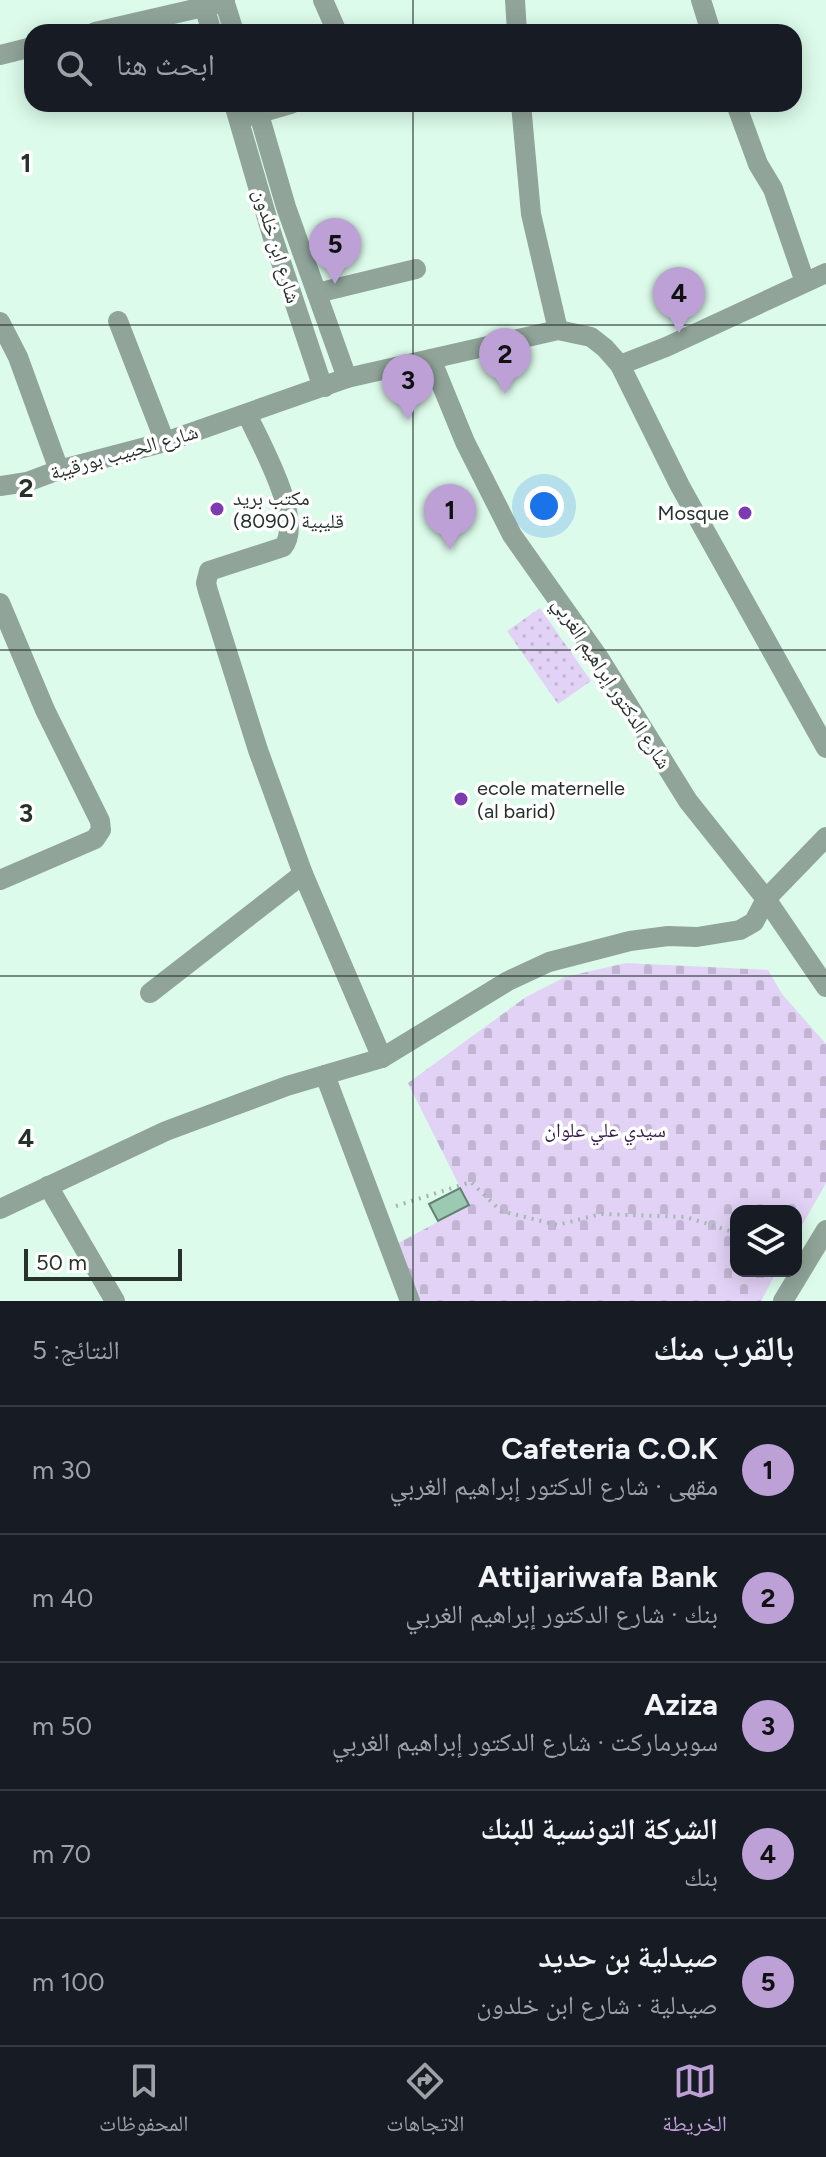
<!DOCTYPE html>
<html lang="ar">
<meta charset="utf-8">
<style>
:root{--surface:#171b24;--page:#242831;--text:#f1f3f6;--muted:#9ea1a6;--line:#363941;--accent:#bca0d6}
body{margin:0;font-family:Figtree,"Noto Naskh Arabic",sans-serif;background:var(--page);color:var(--text);direction:rtl}
.controls{position:absolute;right:24px;bottom:24px;display:grid;overflow:hidden;border-radius:16px;box-shadow:0 4px 20px #0003}
.controls button{width:72px;height:72px;display:grid;place-items:center;padding:0;border:0;border-bottom:2px solid var(--line);background:var(--surface);color:var(--text);font:40px sans-serif}
.scale{position:absolute;left:24px;bottom:20px;width:158px;box-sizing:border-box;padding-left:8px;border:4px solid #27322d;border-top:0;font-size:22px;line-height:28px;white-space:nowrap;color:#27322d;-webkit-text-stroke:6px #fff;paint-order:stroke}
.you{position:absolute;left:544px;top:506px;width:28px;height:28px;margin:-20px;border:6px solid #fff;border-radius:50%;background:#1a73e8;box-shadow:0 0 0 12px #1a73e833}
.badge{display:grid;place-items:center;width:52px;height:52px;border-radius:50%;background:var(--accent);color:#111;font-size:26px;font-weight:700}
.pin{position:absolute;translate:-50% -66px;filter:drop-shadow(0 2px 4px #0008)}
.pin::after{content:'';position:absolute;top:42px;width:28px;height:24px;background:inherit;clip-path:polygon(0 0,100% 0,50% 100%)}
.list{margin:0;padding:0;list-style:none}
h2{display:flex;justify-content:space-between;align-items:center;height:104px;margin:0;padding:0 32px;font-size:34px}
h2 small{font-size:26px;font-weight:400;color:var(--muted)}
.list li{display:grid;grid-template-columns:52px 1fr auto;gap:24px;align-items:center;box-sizing:border-box;height:128px;padding:0 32px;border-top:2px solid var(--line)}
.list b{display:block;font-size:30px;white-space:nowrap}
.list p{margin:0;font-size:26px;white-space:nowrap;color:var(--muted)}
.list em{font-size:26px;font-style:normal;color:var(--muted)}
.icon{flex:none;width:44px;height:44px;fill:none;stroke:currentColor;stroke-width:2;stroke-linecap:round;stroke-linejoin:round}
.map{position:relative;flex:none;width:826px;height:1301px;overflow:hidden;direction:ltr}
.search{position:absolute;background:var(--surface);box-shadow:0 4px 20px #0003;left:24px;right:24px;top:24px;height:88px;display:flex;align-items:center;gap:20px;box-sizing:border-box;padding:0 28px;border-radius:24px;color:var(--muted);font-size:30px}
.sheet{height:744px;background:var(--surface)}
nav{display:flex;justify-content:space-around;align-items:center;box-sizing:border-box;height:112px;border-top:2px solid var(--line);background:var(--surface);font-size:22px;color:var(--muted)}
nav a{display:grid;justify-items:center;gap:4px}
nav .on{color:var(--accent)}
.map>svg:first-child{display:block}
</style>
<div class="map">
<svg width="826" height="1301" viewBox="0 0 826 1301">
<defs>
<pattern id="green-dots" width="8" height="8" patternUnits="userSpaceOnUse" patternTransform="scale(2)"><rect width="8" height="8" fill="#e2d2f6"/><path d="M2 2h.1M6 6h.1" fill="none" stroke="#c2b5d3" stroke-width="1.8" stroke-linecap="round"/></pattern>
<pattern id="cemetery-stones" width="16" height="16" patternUnits="userSpaceOnUse" patternTransform="scale(2)"><rect width="16" height="16" fill="#e2d2f6"/><path d="M2 7V4a2 2 0 0 1 4 0v3zM10 15v-3a2 2 0 0 1 4 0v3z" fill="#c2b5d3"/></pattern>
</defs>
<rect width="100%" height="100%" fill="#dcfbeb"/>
<!-- green -->
<polygon fill="url(#green-dots)" points="540,608 591,681 558,704 507,631"/>
<!-- cemetery -->
<polygon fill="url(#cemetery-stones)" points="626,963 768,970 782,994 826,1044 826,1183 796,1236 796,1211 736,1211 736,1271 777,1271 761,1301 417,1301 393,1246 469,1205 408,1083 526,997 565,977"/>
<!-- building -->
<polygon fill="#9bc9b2" stroke="#658072" stroke-width="2" points="460,1188 469,1205 438,1221 429,1204"/>
<g fill="none" stroke-linecap="round" stroke-linejoin="round">
<!-- path -->
<polyline stroke="#a2baae" stroke-width="4" stroke-dasharray="2 6" stroke-linecap="butt" points="396,1206 471,1182 501,1211 557,1225 601,1214 686,1217 736,1233"/>
<!-- minor -->
<g stroke="#90a499" stroke-width="20">
<polyline points="202,0 212,32"/>
<polyline points="224,0 234,32"/>
<polyline points="323,0 337,32"/>
<polyline points="515,0 517,32"/>
<polyline points="701,0 711,32"/>
<polyline points="95,32 225,2"/>
<polyline points="0,55 32,47"/>
<polyline points="234,104 272,235 319,376 325,387"/>
<polyline points="256,104 286,207 347,378"/>
<polyline points="521,104 531,214 558,330"/>
<polyline points="736,104 758,164 773,189 805,282"/>
<polyline points="246,117 291,104"/>
<polyline points="317,293 416,269"/>
<polyline points="118,321 165,442"/>
<polyline points="0,322 18,357 59,470"/>
<polyline points="431,359 465,442 512,535 599,658 688,801 766,899 826,987"/>
<polyline points="620,365 666,347 826,273"/>
<path d="M247,414C260,443 305,521 283,547L209,571L206,583L208,591L258,750L303,874L382,1058"/>
<polyline points="0,486 27,482 59,470 165,442 347,378 558,330 591,337 605,348 620,365 680,486 826,748"/>
<polyline points="0,603 45,710 100,821 101,830 95,839 0,880"/>
<polyline points="150,993 303,874"/>
<polyline points="325,1075 410,1301"/>
<polyline points="48,1186 115,1301"/>
<polyline points="0,1209 166,1131 287,1086 382,1058 508,981 549,962 630,941 668,936 697,937 740,930 754,922 766,899 826,837"/>
<polyline points="783,1301 826,1230"/>
</g>
</g>
<!-- grid -->
<path fill="none" stroke="#27322d" stroke-width="2" stroke-opacity="0.55" d="M413,0V32M413,104V1301M0,325H826M0,650H826M0,976H826"/>
<!-- markers -->
<g fill="#7c3bb0" stroke="#fff" stroke-width="3">
<circle cx="217" cy="509" r="8"/>
<circle cx="745" cy="513" r="8"/>
<circle cx="461" cy="799" r="8"/>
</g>
<g text-anchor="middle" stroke-width="7" stroke-linejoin="round" paint-order="stroke">
<!-- street labels -->
<g font-size="20" fill="#27322d" stroke="#fff">
<text transform="translate(277 246) rotate(73)" y="7">شارع ابن خلدون</text>
<text transform="translate(124 452) rotate(-16)" y="7">شارع الحبيب بورقيبة</text>
<text transform="translate(612 683) rotate(57)" y="7">شارع الدكتور إبراهيم الغربي</text>
</g>
<!-- poi labels -->
<g font-size="20" fill="#27322d" stroke="#fff" text-anchor="start">
<text x="233" y="505">مكتب بريد<tspan x="233" dy="23">قليبية (8090)</tspan></text>
<text x="729" y="520" text-anchor="end">Mosque</text>
<text x="477" y="795">ecole maternelle<tspan x="477" dy="23">(al barid)</tspan></text>
</g>
<!-- park labels -->
<g font-size="20" fill="#371c4e" stroke="#fff">
<text x="605" y="1137">سيدي علي علوان</text>
</g>
</g>
<g font-size="26" text-anchor="middle" font-weight="bold" fill="#27322d" stroke="#fff" stroke-width="7" stroke-linejoin="round" paint-order="stroke">
<text x="26" y="172">1</text>
<text x="26" y="497">2</text>
<text x="26" y="822">3</text>
<text x="26" y="1147">4</text>
</g>
</svg>
<div class="controls">
<button><svg class="icon" aria-label="layers" viewBox="0 0 24 24"><path d="M12 4l9 5-9 5-9-5zM3 14l9 5 9-5"/></svg></button>
</div>
<div class="scale">50 m</div>
<div class="you"></div>
<div class="pin badge" style="left:450px;top:550px">1</div>
<div class="pin badge" style="left:505px;top:394px">2</div>
<div class="pin badge" style="left:408px;top:420px">3</div>
<div class="pin badge" style="left:679px;top:333px">4</div>
<div class="pin badge" style="left:335px;top:284px">5</div>
<div class="search"><svg class="icon" aria-label="search" viewBox="0 0 24 24"><circle cx="10" cy="10" r="6"/><path d="M15 15l6 6"/></svg>ابحث هنا</div>
</div>
<section class="sheet">
<h2>بالقرب منك<small>النتائج: 5</small></h2>
<ul class="list">
<li><span class="badge">1</span><div><b>Cafeteria C.O.K</b><p>مقهى · شارع الدكتور إبراهيم الغربي</p></div><em>30 m</em></li>
<li><span class="badge">2</span><div><b>Attijariwafa Bank</b><p>بنك · شارع الدكتور إبراهيم الغربي</p></div><em>40 m</em></li>
<li><span class="badge">3</span><div><b>Aziza</b><p>سوبرماركت · شارع الدكتور إبراهيم الغربي</p></div><em>50 m</em></li>
<li><span class="badge">4</span><div><b>الشركة التونسية للبنك</b><p>بنك</p></div><em>70 m</em></li>
<li><span class="badge">5</span><div><b>صيدلية بن حديد</b><p>صيدلية · شارع ابن خلدون</p></div><em>100 m</em></li>
</ul>
</section>
<nav>
<a class="on"><svg class="icon" aria-label="map" viewBox="0 0 24 24"><path d="M3 6l6-2 6 2 6-2v14l-6 2-6-2-6 2zM9 4v14M15 6v14"/></svg>الخريطة</a>
<a><svg class="icon" aria-label="directions" viewBox="0 0 24 24"><path d="M12 3l9 9-9 9-9-9zM9 14v-3h6M13 9l2 2-2 2"/></svg>الاتجاهات</a>
<a><svg class="icon" aria-label="saved" viewBox="0 0 24 24"><path d="M7 4h10v16l-5-4-5 4z"/></svg>المحفوظات</a>
</nav>
